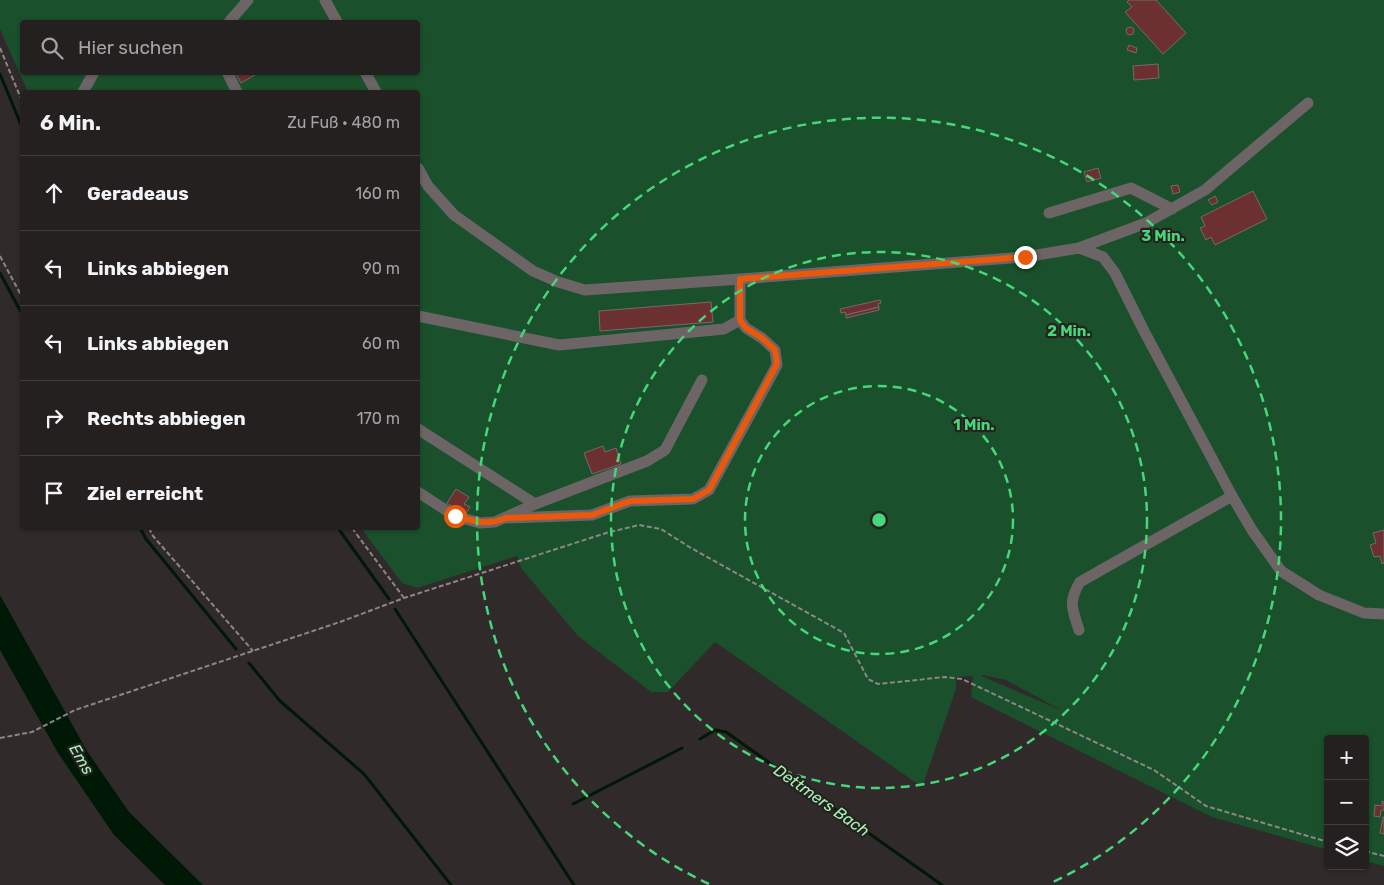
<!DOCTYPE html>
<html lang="de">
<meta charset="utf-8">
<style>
:root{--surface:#252020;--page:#312d2d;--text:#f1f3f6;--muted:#a3a3a5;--line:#423e3e}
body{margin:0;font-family:Rubik,sans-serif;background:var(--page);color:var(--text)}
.controls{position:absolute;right:15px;bottom:15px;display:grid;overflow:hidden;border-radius:5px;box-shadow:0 1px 4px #0004}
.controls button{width:45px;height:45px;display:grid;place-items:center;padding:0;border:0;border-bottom:1px solid var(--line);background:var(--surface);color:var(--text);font:25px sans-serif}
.stop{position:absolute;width:15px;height:15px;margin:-11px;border:4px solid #ea580c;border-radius:50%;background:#fff}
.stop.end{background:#ea580c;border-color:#fff;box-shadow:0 1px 5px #0008}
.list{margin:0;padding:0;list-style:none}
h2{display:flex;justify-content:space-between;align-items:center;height:65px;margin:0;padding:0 20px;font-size:21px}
h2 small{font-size:16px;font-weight:400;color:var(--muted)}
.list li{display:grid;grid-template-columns:32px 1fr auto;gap:15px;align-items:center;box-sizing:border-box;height:75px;padding:0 20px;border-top:1px solid var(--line)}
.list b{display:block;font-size:19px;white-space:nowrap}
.list em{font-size:16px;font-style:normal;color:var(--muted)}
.icon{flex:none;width:28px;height:28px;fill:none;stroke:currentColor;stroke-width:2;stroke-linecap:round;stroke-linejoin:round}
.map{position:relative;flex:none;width:1384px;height:885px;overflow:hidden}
.search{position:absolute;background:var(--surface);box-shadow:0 1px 4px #0004;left:20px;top:20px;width:400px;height:55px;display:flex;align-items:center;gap:12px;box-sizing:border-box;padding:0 18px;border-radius:5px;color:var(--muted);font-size:19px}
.panel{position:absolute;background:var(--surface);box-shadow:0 1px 4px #0004;left:20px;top:90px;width:400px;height:440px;border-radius:5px}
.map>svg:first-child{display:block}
</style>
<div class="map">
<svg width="1384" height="885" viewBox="0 0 1384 885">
<rect width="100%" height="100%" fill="#312a2a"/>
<!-- green -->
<path fill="#1a502c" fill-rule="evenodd" d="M0,0H1384V866L1365,861V739H1328V850L1212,817L971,697L973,676L956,677V689L922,787L715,642L668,692H651L578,636L521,568L517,556L417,588L402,583L361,528H418V92H28L0,29ZM22,22H418V72H22ZM983,675L1006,680L1063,711L981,676Z"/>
<!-- water -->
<polygon fill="#001806" points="0,595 87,751 129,812 203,885 165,885 114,835 58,753 0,650"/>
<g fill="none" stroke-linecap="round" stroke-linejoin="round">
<!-- stream -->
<g stroke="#001806" stroke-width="3">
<polyline points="0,74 22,127"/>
<polyline points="0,273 22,314"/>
<polyline points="140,528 146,539 236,649"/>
<polyline points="338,528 389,599"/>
<polyline points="395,609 574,885"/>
<polyline points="249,663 280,701 364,774 451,885"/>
<polyline points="700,739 715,730 726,732 942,885"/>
<polyline points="573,804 682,748"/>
</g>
</g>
<!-- building -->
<g fill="#6d3031" stroke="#736b6b">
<polygon points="1129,0 1156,0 1186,33 1163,54 1125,12 1132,7 1127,2"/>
<circle cx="1130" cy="31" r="4"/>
<polygon points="1129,45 1137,48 1136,53 1127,50"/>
<polygon points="1158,64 1159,78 1134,80 1133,66"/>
<polygon points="235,72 253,72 255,75 241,83"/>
<polygon points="1098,168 1101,178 1087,182 1084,172"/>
<polygon points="1178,185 1180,192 1173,194 1171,186"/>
<polygon points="1253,191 1267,219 1215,245 1211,237 1206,240 1200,228 1205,226 1201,217"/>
<polygon points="1215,196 1218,202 1212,205 1208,200"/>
<polygon points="880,300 881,303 878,304 879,307 846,315 845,312 841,313 840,309"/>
<polygon points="711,302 713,322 600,331 599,311"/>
<polygon points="879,307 879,310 846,318 846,315"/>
<polygon points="603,446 605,452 616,448 621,464 592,474 584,453"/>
<polygon points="456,489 469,497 464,504 470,507 465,515 447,503"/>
<polygon points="1384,530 1384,563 1382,564 1380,556 1374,557 1370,545 1376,543 1373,533"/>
<polygon points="1382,801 1384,802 1384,810 1381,810 1380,817 1374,816 1375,805 1382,806"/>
<polygon points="1383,817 1384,817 1384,834 1380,833"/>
</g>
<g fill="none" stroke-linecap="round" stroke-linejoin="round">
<!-- path -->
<g stroke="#8c8786" stroke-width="2" stroke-dasharray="5 2.5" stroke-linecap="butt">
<polyline points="0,48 22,101"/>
<polyline points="0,256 22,297"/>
<polyline points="149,528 153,536 253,651"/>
<polyline points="352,528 404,598"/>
<polyline points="0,738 32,732 75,710 340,622 404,598 606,533 639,525 661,529 691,548 844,633 868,679 878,684 945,677 962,679 1154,770 1206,806 1328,842"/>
<polyline points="1365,851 1384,856"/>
</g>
<!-- minor -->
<g stroke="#6d6565" stroke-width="11">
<polyline points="325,0 337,22"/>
<polyline points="229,22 248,0"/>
<polyline points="227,72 237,92"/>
<polyline points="365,72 376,92"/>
<polyline points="83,92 94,72"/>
<polyline points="418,168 428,186 454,215 533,271 558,282 585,290 740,279 1025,257 1079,248 1146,223 1205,190 1308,103"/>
<polyline points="1049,213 1131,188 1172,209"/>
<polyline points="1079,248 1103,257 1115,273 1144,331 1232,496 1252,530 1281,571 1319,595 1364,613 1384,614"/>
<polyline points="418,316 559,345 724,329 740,320"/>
<polyline points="418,429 535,504"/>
<polyline points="418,492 455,516 480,523 495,522 535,504 647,461 665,450 702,380"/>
<polyline points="506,518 592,515 630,501 693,499 709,490 777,365 775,350 762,338 746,328 740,320 740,279"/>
<path d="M1079,630C1072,608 1068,602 1080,582L1232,496"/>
</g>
</g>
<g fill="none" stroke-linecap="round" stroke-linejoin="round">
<!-- route -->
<path stroke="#ea580c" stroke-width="6" d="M455,516C475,521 486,526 506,518L592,515L630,501L693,499L709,490L777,364L775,350L762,338L746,328L740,320V279L1025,257"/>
</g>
<!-- distance rings -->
<g fill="none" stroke="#45d77a" stroke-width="2.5" stroke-dasharray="9 6">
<circle cx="879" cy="520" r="134"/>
<circle cx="879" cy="520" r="268"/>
<path d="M709 884A402 402 0 1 1 1049 884"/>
</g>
<g text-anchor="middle" stroke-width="4.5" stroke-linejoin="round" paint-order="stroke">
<!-- water labels -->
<g font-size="16" font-style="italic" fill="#a2f4b7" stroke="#272120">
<text transform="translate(82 759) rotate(60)" y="6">Ems</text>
<text transform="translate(822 800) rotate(35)" y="6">Dettmers Bach</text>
</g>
</g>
<circle cx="879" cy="520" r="8" fill="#45d77a" stroke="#272120" stroke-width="2.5"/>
<g font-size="15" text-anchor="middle" font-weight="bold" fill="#45d77a" stroke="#272120" stroke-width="4.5" stroke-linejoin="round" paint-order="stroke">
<text x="1163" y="241">3 Min.</text>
<text x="1069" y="336">2 Min.</text>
<text x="974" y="430">1 Min.</text>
</g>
</svg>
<div class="controls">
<button>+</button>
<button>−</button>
<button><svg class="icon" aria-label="layers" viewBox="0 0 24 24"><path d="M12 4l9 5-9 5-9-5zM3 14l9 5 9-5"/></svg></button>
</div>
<div class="stop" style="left:455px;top:516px"></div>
<div class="stop end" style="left:1025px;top:257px"></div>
<div class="search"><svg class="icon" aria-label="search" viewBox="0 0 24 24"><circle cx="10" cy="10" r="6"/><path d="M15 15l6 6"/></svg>Hier suchen</div>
<section class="panel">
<h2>6 Min.<small>Zu Fuß · 480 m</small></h2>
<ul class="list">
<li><svg class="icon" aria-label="ahead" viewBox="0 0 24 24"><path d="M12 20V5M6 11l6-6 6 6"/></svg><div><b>Geradeaus</b></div><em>160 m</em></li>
<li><svg class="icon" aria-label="left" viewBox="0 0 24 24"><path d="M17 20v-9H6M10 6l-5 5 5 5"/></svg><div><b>Links abbiegen</b></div><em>90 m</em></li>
<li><svg class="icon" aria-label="left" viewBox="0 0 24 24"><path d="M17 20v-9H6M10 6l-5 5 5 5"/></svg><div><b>Links abbiegen</b></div><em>60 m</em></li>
<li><svg class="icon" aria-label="right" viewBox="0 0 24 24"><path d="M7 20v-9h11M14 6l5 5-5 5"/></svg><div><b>Rechts abbiegen</b></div><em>170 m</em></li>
<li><svg class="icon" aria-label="arrive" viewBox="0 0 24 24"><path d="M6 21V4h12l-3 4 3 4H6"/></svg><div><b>Ziel erreicht</b></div></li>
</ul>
</section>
</div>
